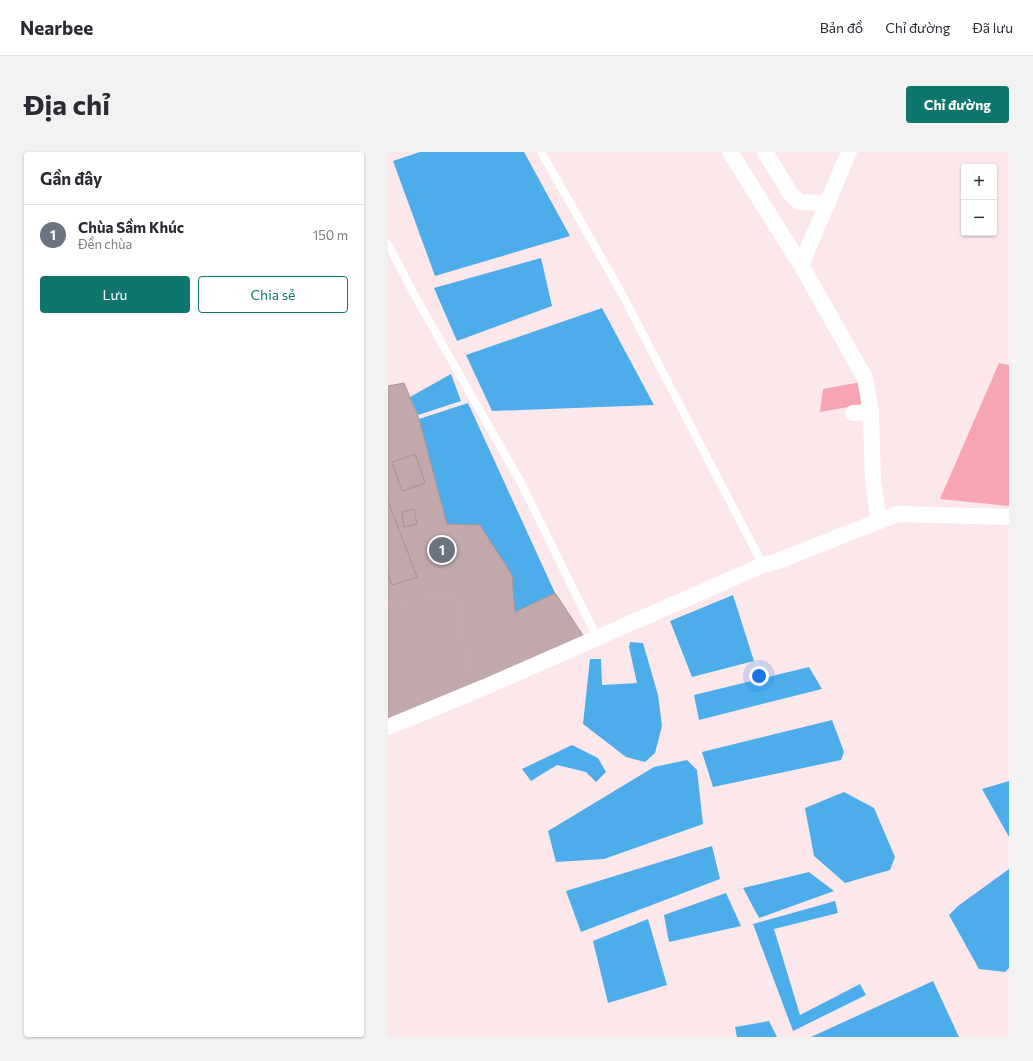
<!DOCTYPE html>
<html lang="vi">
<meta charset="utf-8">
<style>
:root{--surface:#fff;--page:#f2f2f3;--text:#2b2b33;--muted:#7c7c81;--line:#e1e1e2;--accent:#0f766e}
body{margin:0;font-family:Commissioner,sans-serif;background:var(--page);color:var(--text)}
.controls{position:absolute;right:12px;top:12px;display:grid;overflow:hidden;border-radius:4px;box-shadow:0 1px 3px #0004}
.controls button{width:36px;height:36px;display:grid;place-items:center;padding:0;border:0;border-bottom:1px solid var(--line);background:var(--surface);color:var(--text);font:20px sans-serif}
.you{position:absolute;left:371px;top:524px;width:14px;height:14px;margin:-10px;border:3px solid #fff;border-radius:50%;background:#1a73e8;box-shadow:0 0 0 6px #1a73e833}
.badge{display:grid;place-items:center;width:26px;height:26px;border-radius:50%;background:var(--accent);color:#fff;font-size:13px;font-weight:700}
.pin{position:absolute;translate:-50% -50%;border:2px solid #fff;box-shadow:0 1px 4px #0006}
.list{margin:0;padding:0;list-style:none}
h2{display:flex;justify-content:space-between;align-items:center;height:52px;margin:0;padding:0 16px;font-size:17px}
h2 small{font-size:13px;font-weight:400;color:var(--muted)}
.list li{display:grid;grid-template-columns:26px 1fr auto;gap:12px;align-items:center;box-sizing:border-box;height:60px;padding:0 16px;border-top:1px solid var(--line)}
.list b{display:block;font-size:15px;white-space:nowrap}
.list p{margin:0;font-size:13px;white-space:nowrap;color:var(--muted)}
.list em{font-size:13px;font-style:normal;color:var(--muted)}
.actions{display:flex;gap:8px;padding:12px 16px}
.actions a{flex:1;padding:9px 0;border:1px solid var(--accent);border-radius:4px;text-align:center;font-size:14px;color:var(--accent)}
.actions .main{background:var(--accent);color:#fff}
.map{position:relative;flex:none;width:621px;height:885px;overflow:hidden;border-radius:4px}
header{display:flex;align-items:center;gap:24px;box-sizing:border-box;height:56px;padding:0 20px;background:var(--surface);border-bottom:1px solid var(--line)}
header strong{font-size:19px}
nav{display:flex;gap:22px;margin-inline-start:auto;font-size:14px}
.intro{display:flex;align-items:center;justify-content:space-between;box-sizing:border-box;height:96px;padding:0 24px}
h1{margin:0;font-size:28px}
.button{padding:10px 18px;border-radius:4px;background:var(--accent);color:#fff;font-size:14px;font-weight:700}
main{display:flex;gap:24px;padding:0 24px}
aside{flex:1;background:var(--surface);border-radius:4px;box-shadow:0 1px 3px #0004}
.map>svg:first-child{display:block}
</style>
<header>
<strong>Nearbee</strong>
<nav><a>Bản đồ</a><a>Chỉ đường</a><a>Đã lưu</a></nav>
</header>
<div class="intro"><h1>Địa chỉ</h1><a class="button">Chỉ đường</a></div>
<main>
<aside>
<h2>Gần đây<small></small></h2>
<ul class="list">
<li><span class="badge" style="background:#6b7280">1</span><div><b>Chùa Sầm Khúc</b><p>Đền chùa</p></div><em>150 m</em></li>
</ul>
<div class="actions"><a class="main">Lưu</a><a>Chia sẻ</a></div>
</aside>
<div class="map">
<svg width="621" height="885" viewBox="0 0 621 885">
<rect width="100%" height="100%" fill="#fce7ea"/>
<!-- green -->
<g fill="#f8a5b3">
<polygon points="611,211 621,213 621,354 552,347"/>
<polygon points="473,230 477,252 432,260 435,237"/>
</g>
<!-- water -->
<g fill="#4cadea">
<polygon points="32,0 136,0 182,84 47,124 5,9"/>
<polygon points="153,106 164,154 69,189 46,136"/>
<polygon points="214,156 266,253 104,259 78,203"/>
<polygon points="63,222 73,249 30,263 22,245"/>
<polygon points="80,251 167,441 127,460 124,423 92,373 59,372 31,267"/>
<polygon points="345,443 366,509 304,525 282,469"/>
<polygon points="242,490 255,491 270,543 274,574 267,601 257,610 238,605 195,572 202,507 213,507 214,533 249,531 241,495"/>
<polygon points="421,515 434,537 311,568 306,543"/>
<polygon points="444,568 456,600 453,608 325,635 314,600"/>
<polygon points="184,593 210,606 218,620 208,630 198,620 169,613 143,629 134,617"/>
<polygon points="299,608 309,618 315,672 216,707 168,710 160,679 266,615"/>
<polygon points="621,629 621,685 594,637"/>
<polygon points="456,640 486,656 507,705 502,718 457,731 426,704 417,656"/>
<polygon points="324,694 332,727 193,780 178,739"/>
<polygon points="621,717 621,816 617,820 591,817 561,763 570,754"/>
<polygon points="421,720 446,739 371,766 355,736"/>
<polygon points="338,741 353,774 281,790 276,763"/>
<polygon points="447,749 450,761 386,777 412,863 472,832 478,843 405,879 365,772"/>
<polygon points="260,767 279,833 220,851 205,789"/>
<polygon points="545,829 571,885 423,885"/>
<polygon points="381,869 389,885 349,885 347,875"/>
</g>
<!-- building -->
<g fill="#c0a8ab" stroke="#a99195">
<polygon points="16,231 31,267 59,372 92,373 124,423 127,460 167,441 196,485 0,570 0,234"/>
<polygon points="27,302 37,331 14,339 4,310"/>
<polygon points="0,349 29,425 4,433 0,422"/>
<polygon points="26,357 29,372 16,375 14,360"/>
</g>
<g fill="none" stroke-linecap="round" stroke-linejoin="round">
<!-- path -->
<polyline stroke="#beadaf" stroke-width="2.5" stroke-dasharray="4 2" stroke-linecap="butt" points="0,452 45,445 68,446 81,526"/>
<!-- service -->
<g stroke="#fff" stroke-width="8">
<polyline points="153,0 234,142 375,413"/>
<polyline points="0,92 27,144 132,329 209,485"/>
</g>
<!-- minor -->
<g stroke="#fff" stroke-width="16">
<polyline points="342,0 413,113 477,226 483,260 485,329 491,370"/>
<polyline points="377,0 402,41 411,50 440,51"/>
<polyline points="413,113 461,0"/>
<polyline points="465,261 483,260"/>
<polyline points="0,575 97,535 375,413 390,409 509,362 621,365"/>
</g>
</g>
</svg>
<div class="controls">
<button>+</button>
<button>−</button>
</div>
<div class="you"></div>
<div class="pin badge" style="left:54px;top:398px;background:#6b7280">1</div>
</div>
</main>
